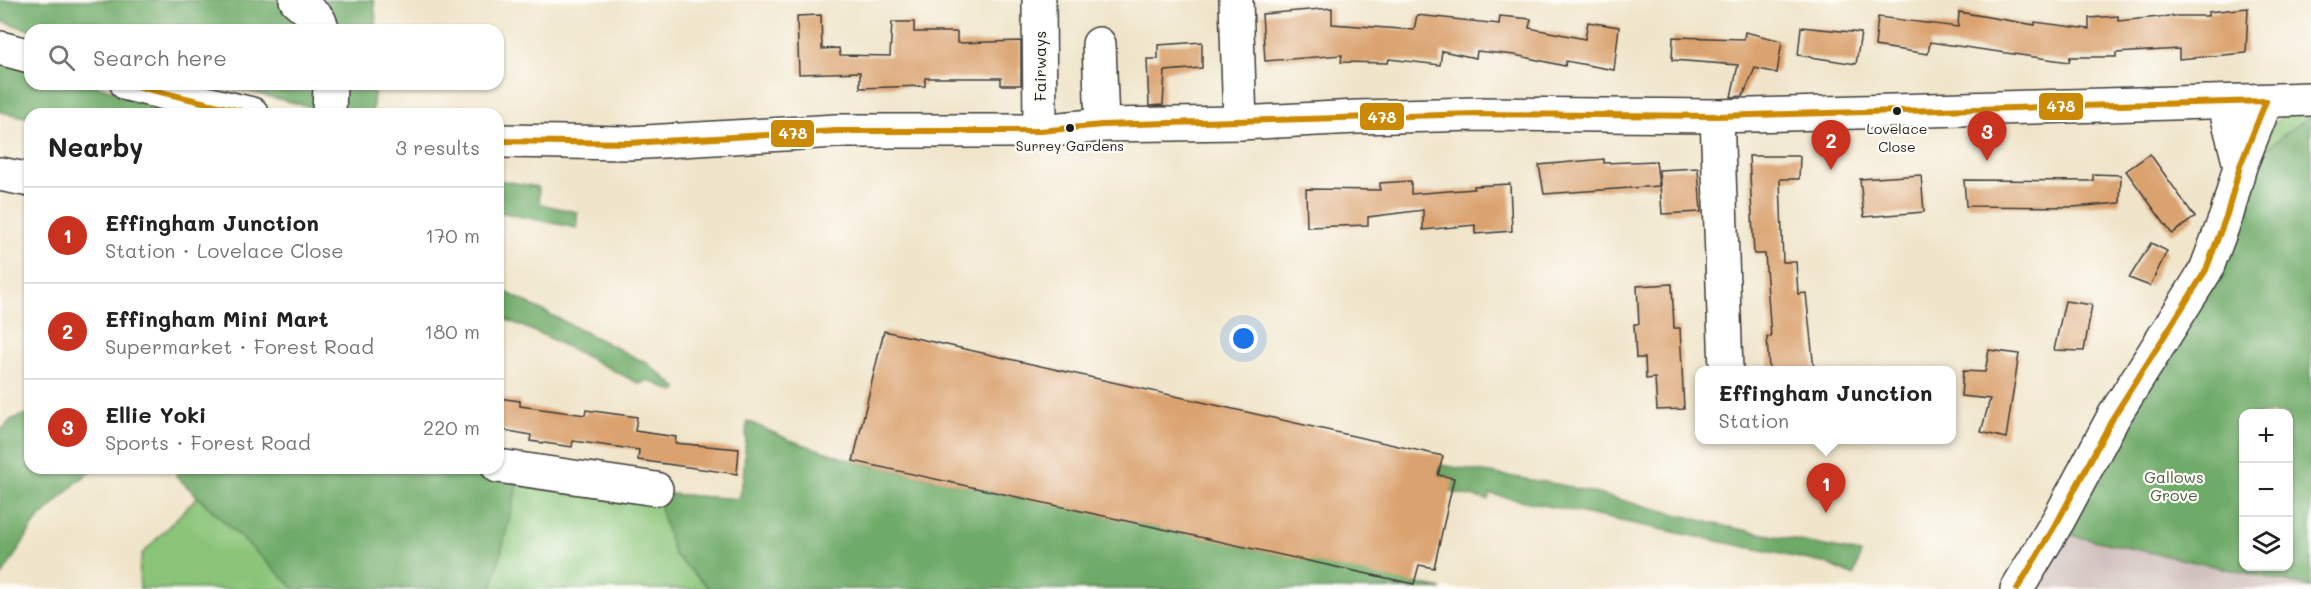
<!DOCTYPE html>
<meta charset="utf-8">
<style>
:root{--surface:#fff;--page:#f6f6f6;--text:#222;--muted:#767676;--line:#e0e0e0;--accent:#c8321e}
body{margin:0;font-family:Mali,sans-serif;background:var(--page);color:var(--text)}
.controls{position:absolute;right:18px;bottom:18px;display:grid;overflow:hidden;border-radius:12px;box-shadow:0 2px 4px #0004}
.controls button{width:54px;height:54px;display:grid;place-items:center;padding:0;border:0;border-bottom:2px solid var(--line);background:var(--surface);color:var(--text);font:30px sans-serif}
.you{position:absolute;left:1244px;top:339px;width:21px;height:21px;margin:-15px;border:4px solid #fff;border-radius:50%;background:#1a73e8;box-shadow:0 0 0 9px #1a73e833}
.badge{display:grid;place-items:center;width:39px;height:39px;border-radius:50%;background:var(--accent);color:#fff;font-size:20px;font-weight:700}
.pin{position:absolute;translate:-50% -50px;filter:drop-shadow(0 2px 3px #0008)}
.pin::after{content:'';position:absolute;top:32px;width:21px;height:18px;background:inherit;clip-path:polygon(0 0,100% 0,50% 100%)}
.popup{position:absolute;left:1695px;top:366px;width:261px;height:78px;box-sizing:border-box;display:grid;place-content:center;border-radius:12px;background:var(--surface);filter:drop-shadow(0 2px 4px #0005);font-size:20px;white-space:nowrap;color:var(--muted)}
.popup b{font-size:22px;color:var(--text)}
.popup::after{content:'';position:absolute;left:50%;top:100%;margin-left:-12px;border:12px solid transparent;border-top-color:var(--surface)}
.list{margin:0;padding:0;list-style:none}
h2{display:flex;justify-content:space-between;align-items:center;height:78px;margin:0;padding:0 24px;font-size:26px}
h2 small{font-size:20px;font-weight:400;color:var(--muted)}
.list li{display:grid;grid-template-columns:39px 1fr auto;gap:18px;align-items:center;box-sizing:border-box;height:96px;padding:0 24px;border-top:2px solid var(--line)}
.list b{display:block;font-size:22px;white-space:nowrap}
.list p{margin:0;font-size:20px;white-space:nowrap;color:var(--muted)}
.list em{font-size:20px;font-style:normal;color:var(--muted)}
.icon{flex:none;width:33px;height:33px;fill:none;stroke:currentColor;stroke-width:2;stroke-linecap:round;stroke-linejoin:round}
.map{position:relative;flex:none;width:2311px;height:589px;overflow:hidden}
.search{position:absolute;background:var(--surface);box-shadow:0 2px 4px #0004;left:24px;top:24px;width:480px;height:66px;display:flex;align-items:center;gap:15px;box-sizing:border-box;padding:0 21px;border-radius:18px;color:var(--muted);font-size:22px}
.panel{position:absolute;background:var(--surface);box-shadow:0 2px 4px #0004;left:24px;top:108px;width:480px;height:366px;border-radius:18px}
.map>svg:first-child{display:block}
</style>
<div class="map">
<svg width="2311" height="589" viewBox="0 0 2311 589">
<rect width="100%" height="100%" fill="#fdfcf7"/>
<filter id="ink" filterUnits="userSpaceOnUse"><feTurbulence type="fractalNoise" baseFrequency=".0167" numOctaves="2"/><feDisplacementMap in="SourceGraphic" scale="12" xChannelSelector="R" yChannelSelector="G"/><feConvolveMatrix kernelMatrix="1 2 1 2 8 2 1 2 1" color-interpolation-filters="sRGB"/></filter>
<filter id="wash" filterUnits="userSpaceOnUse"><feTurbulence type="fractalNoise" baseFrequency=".008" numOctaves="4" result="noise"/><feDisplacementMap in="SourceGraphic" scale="24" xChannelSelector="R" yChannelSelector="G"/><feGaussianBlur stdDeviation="1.35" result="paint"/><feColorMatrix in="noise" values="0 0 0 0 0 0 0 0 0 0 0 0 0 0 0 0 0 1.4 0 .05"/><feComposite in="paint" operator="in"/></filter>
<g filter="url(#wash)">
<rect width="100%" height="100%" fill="#f0e5ca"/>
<!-- industrial -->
<polygon fill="#d0c0bc" points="2065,534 2311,587 2311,589 2030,589"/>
<!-- green -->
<g fill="#89c478" stroke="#52704a" stroke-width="1.5">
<polygon points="2286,114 2311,115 2262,151 2271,126"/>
<polygon points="180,468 498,468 669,494 738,499 743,480 1442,589 140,589 139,572 142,554 199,495 176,476"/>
</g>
<!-- forest -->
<g fill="#6eaa68" stroke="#456342" stroke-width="1.5" fill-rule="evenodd">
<polygon points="0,0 374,0 377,30 30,30 0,21"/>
<polygon points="0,56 30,66 30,84 90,84 194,114 30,114 30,118 0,112"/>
<polygon points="217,84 375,84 372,114 340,114"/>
<path d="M2311,115V587L2065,534L2240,222L2262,151ZM2244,414H2288V566H2244Z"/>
<polygon points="498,180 538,187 540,204 577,212 577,228 498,212"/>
<polygon points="498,288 648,364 679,389 674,392 648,380 640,384 545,336 498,316"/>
<polygon points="30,413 30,468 96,468 77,482 35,523 0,579 0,431 12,419"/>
<polygon points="747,421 790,440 853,461 1442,589 710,589 674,554 659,504 669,494 738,499 743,480"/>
<polygon points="1441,465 1562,485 1724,526 1861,553 1854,576 1828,564 1490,494 1488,500 1450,492 1453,478 1439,475"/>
<polygon points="180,468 498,468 518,483 492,589 295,589 176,476"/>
</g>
<g id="blocks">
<!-- building -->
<g fill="#daa26e">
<polygon points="1332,8 1332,24 1414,30 1417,15 1499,24 1500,16 1531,19 1529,28 1585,39 1588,22 1619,27 1614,70 1566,61 1565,66 1515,55 1477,51 1476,58 1442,51 1440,65 1389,59 1388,63 1341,62 1342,55 1265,61 1262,14"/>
<polygon points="2248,8 2246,53 2179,59 2179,49 2116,53 2116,57 2070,57 2069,62 1930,42 1928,54 1875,46 1878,17 1958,27 1959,12 2035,25 2035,22 2089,29 2089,18 2118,16 2118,21 2170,16 2208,16 2208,12"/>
<polygon points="821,15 822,49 839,48 840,55 890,56 892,22 914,22 914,32 957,32 957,43 1021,41 1021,85 1001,85 1001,78 925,78 925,86 860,88 860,72 799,74 797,16"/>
<polygon points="1801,27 1861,33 1856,64 1798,55"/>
<polygon points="1745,32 1782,41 1777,73 1755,68 1743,96 1731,97 1738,65 1672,60 1673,37 1744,39"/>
<polygon points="1202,42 1202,68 1165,71 1163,105 1149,106 1147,59 1158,59 1158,45"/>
<polygon points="2150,154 2195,217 2172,234 2126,171"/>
<polygon points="1749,156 1800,156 1799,179 1780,179 1783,262 1796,262 1798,294 1806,293 1814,370 1769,370 1767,337 1771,337 1765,254 1754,254"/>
<polygon points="1604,159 1604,163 1656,161 1659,186 1544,194 1539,165"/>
<polygon points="1698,168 1701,212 1662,214 1659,170"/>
<polygon points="2093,174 2121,175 2120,203 2073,207 1966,206 1964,180 2093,181"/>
<polygon points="1921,175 1924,212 1864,217 1860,179"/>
<polygon points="1411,181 1411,194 1474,189 1474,186 1510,184 1512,231 1475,234 1475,225 1423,230 1423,210 1368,217 1368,225 1307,227 1306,189 1380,190 1380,183"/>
<polygon points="2151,243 2167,251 2150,286 2129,278"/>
<polygon points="1672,284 1674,328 1680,328 1684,409 1657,410 1655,378 1646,379 1645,358 1636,358 1634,324 1639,324 1637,286"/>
<polygon points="2065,301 2092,305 2084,351 2054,350"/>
<polygon points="884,331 1443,456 1438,475 1454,478 1434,568 1419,565 1414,584 853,461"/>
<polygon points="1989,350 2019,354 2006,438 1981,432 1990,399 1961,396 1963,371 1985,372"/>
<polygon points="498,398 520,401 520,406 585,415 586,410 637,417 635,431 676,437 675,443 739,449 737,474 638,460 639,450 573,441 572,447 530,441 531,435 498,429"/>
</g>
</g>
</g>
<g filter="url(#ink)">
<use href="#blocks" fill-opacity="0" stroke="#3c3a36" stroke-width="1.5"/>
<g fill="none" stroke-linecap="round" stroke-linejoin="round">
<defs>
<g id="minor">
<polyline points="296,0 319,20 323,30"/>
<polyline points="1039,0 1040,131"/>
<polyline points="1236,0 1240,123"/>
<polyline points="1099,44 1102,125"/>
<polyline points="0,48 30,56"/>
<polyline points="127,84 252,114"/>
<polyline points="2224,102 2240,166"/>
<polyline points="329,114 330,84"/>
<polyline points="1717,116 1726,370"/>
<polyline points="498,141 629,143 836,131 1040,131 1102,125 1240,123 1357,117 1476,114 1717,116 2311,99"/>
<polyline points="0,174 30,180"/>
<polyline points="498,466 656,489"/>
<polyline points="2017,589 2059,519 2114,416 2206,270 2227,214 2240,166 2266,101"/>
</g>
</defs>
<!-- minor casing -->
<use href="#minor" stroke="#3c3a36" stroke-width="36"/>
<!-- minor -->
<use href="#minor" stroke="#fff" stroke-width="33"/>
<defs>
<g id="bus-1">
<polyline points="127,84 252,114"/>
<polyline points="498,141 629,143 836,131 1040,131 1102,125 1476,114 1717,116 2266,101"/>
<polyline points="2017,589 2059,519 2114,416 2206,270 2227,214 2240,166 2266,101"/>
</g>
</defs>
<!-- bus-1 casing -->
<use href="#bus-1" stroke="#fdfcf7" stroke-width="10"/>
<!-- bus-1 -->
<use href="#bus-1" stroke="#cb8a06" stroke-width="6"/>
</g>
</g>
<!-- markers -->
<g fill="#1c1c1c" stroke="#fdfcf7" stroke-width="2">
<circle cx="1897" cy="111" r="5"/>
<circle cx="1070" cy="128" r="5"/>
</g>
<g text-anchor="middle" stroke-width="4.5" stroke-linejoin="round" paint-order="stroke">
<!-- bus labels -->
<g font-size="14" fill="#1c1c1c" stroke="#fdfcf7">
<text x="1897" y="134">Lovelace<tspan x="1897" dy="18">Close</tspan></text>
<text x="1070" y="151">Surrey Gardens</text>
</g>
<!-- street labels -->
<g font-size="16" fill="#1c1c1c" stroke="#fdfcf7">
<text transform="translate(1040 66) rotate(-90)" y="6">Fairways</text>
</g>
<!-- park labels -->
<g font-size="16" fill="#485f41" stroke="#fdfcf7">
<text x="2174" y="483">Gallows<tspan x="2174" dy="18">Grove</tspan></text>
</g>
</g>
<g stroke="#fdfcf7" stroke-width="2">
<rect x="2038" y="92" width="46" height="29" rx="6" fill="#cb8a06"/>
<rect x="1359" y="102" width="46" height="29" rx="6" fill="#cb8a06"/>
<rect x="770" y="119" width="45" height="29" rx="6" fill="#cb8a06"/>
</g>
<g font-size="16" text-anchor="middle" font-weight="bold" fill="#fff">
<text x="2061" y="112">478</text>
<text x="1382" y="123">478</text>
<text x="793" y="139">478</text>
</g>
</svg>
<div class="controls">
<button>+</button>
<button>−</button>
<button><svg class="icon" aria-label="layers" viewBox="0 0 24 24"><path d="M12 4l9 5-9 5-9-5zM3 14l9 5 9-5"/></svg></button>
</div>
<div class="you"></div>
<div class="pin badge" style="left:1826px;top:513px">1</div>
<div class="popup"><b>Effingham Junction</b>Station</div>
<div class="pin badge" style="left:1831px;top:170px">2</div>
<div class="pin badge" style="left:1987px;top:161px">3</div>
<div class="search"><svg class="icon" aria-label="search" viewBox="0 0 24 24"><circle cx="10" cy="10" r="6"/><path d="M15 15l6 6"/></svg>Search here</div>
<section class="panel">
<h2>Nearby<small>3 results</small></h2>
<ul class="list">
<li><span class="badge">1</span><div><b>Effingham Junction</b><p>Station · Lovelace Close</p></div><em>170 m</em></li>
<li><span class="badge">2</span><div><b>Effingham Mini Mart</b><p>Supermarket · Forest Road</p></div><em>180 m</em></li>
<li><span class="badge">3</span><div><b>Ellie Yoki</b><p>Sports · Forest Road</p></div><em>220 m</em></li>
</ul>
</section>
</div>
